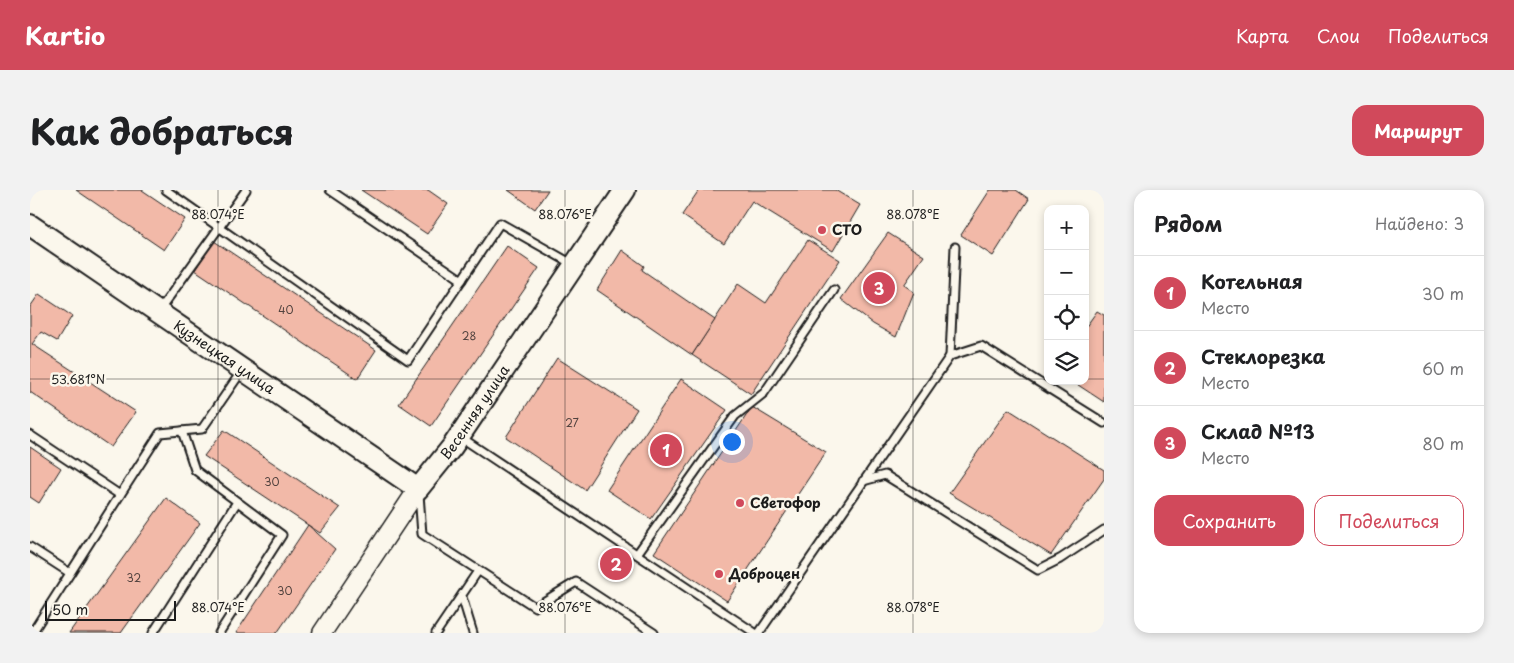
<!DOCTYPE html>
<html lang="ru">
<meta charset="utf-8">
<style>
:root{--surface:#fff;--page:#f2f2f2;--text:#202124;--muted:#757577;--line:#e0e0e0;--accent:#d1495b}
body{margin:0;font-family:"Playpen Sans",sans-serif;background:var(--page);color:var(--text)}
.controls{position:absolute;right:15px;top:15px;display:grid;overflow:hidden;border-radius:10px;box-shadow:0 2px 8px #0003}
.controls button{width:45px;height:45px;display:grid;place-items:center;padding:0;border:0;border-bottom:1px solid var(--line);background:var(--surface);color:var(--text);font:25px sans-serif}
.scale{position:absolute;left:15px;bottom:12px;width:131px;box-sizing:border-box;padding-left:5px;border:2px solid #1c1c1c;border-top:0;font-size:14px;line-height:18px;white-space:nowrap;color:#1c1c1c;-webkit-text-stroke:4px #fbf7ec;paint-order:stroke}
.you{position:absolute;left:701px;top:251px;width:18px;height:18px;margin:-12px;border:4px solid #fff;border-radius:50%;background:#1a73e8;box-shadow:0 0 0 8px #1a73e833}
.badge{display:grid;place-items:center;width:32px;height:32px;border-radius:50%;background:var(--accent);color:#fff;font-size:16px;font-weight:700}
.pin{position:absolute;translate:-50% -50%;border:2px solid #fff;box-shadow:0 1px 5px #0006}
.list{margin:0;padding:0;list-style:none}
h2{display:flex;justify-content:space-between;align-items:center;height:65px;margin:0;padding:0 20px;font-size:21px}
h2 small{font-size:16px;font-weight:400;color:var(--muted)}
.list li{display:grid;grid-template-columns:32px 1fr auto;gap:15px;align-items:center;box-sizing:border-box;height:75px;padding:0 20px;border-top:1px solid var(--line)}
.list b{display:block;font-size:19px;white-space:nowrap}
.list p{margin:0;font-size:16px;white-space:nowrap;color:var(--muted)}
.list em{font-size:16px;font-style:normal;color:var(--muted)}
.actions{display:flex;gap:10px;padding:15px 20px}
.actions a{flex:1;padding:11px 0;border:1px solid var(--accent);border-radius:15px;text-align:center;font-size:18px;color:var(--accent)}
.actions .main{background:var(--accent);color:#fff}
.icon{flex:none;width:28px;height:28px;fill:none;stroke:currentColor;stroke-width:2;stroke-linecap:round;stroke-linejoin:round}
.map{position:relative;flex:none;width:1074px;height:443px;overflow:hidden;border-radius:15px}
header{display:flex;align-items:center;gap:30px;box-sizing:border-box;height:70px;padding:0 25px;background:var(--accent);color:#fff}
header strong{font-size:24px}
nav{display:flex;gap:28px;margin-inline-start:auto;font-size:18px}
.intro{display:flex;align-items:center;justify-content:space-between;box-sizing:border-box;height:120px;padding:0 30px}
h1{margin:0;font-size:35px}
.button{padding:12px 22px;border-radius:15px;background:var(--accent);color:#fff;font-size:18px;font-weight:700}
main{display:flex;gap:30px;padding:0 30px}
aside{flex:1;background:var(--surface);border-radius:15px;box-shadow:0 2px 8px #0003}
.map>svg:first-child{display:block}
</style>
<header>
<strong>Kartio</strong>
<nav><a>Карта</a><a>Слои</a><a>Поделиться</a></nav>
</header>
<div class="intro"><h1>Как добраться</h1><a class="button">Маршрут</a></div>
<main>
<div class="map">
<svg width="1074" height="443" viewBox="0 0 1074 443">
<rect width="100%" height="100%" fill="#fbf7ec"/>
<filter id="ink" filterUnits="userSpaceOnUse"><feTurbulence type="fractalNoise" baseFrequency=".02" numOctaves="2"/><feDisplacementMap in="SourceGraphic" scale="10" xChannelSelector="R" yChannelSelector="G"/><feConvolveMatrix kernelMatrix="1 2 1 2 8 2 1 2 1" color-interpolation-filters="sRGB"/></filter>
<g filter="url(#ink)">
<!-- building -->
<g fill="#f2b9a8" stroke="#1c1c1c">
<polygon points="46,0 112,0 155,29 134,60"/>
<polygon points="331,0 398,0 418,14 397,44"/>
<polygon points="478,0 518,0 505,19"/>
<polygon points="669,0 805,0 830,15 803,61 722,11 694,54 652,25"/>
<polygon points="960,0 986,0 999,9 963,66 931,45"/>
<polygon points="858,43 894,66 874,95 884,102 866,147 843,134 811,109"/>
<polygon points="778,50 810,70 721,204 662,165 708,94 736,113"/>
<polygon points="184,51 346,160 327,189 165,80"/>
<polygon points="477,56 509,78 401,236 369,214"/>
<polygon points="592,60 614,76 612,80 685,130 662,165 567,100"/>
<polygon points="9,104 42,126 27,151 11,142 2,154 106,222 81,257 0,202 0,117"/>
<polygon points="1067,121 1074,125 1074,212 1042,191 1055,191 1055,138"/>
<polygon points="527,168 607,219 555,300 476,247"/>
<polygon points="651,189 697,220 621,329 577,300"/>
<polygon points="722,217 796,262 697,411 624,363"/>
<polygon points="978,219 1074,280 1074,289 1021,365 919,303"/>
<polygon points="194,240 310,318 290,343 174,266"/>
<polygon points="0,257 31,278 9,313 0,307"/>
<polygon points="136,308 170,333 91,443 39,443"/>
<polygon points="278,335 305,359 247,443 206,443"/>
<polygon points="584,361 600,372 589,388 573,377"/>
</g>
<g fill="none" stroke-linecap="round" stroke-linejoin="round">
<defs>
<g id="service">
<polyline points="136,0 378,170 470,33 544,75"/>
<polyline points="300,0 432,90"/>
<polyline points="129,121 216,0"/>
<polyline points="920,166 925,57"/>
<polyline points="152,241 165,280 252,345 189,443"/>
<polyline points="0,245 90,305 130,243 172,239 211,182"/>
<polyline points="432,248 725,443"/>
<polyline points="833,291 855,285 1008,380 1030,369 1074,340"/>
<polyline points="389,304 392,344 505,417 546,392 624,443"/>
<polyline points="0,357 40,383"/>
<polyline points="607,364 705,226 734,203 804,100"/>
<polyline points="432,407 443,443"/>
<polyline points="2,443 90,305"/>
<polyline points="123,443 207,312"/>
<polyline points="406,443 448,381"/>
<polyline points="729,443 920,166 951,156 1074,233"/>
</g>
<polyline id="tertiary" points="292,443 388,299"/>
<g id="secondary">
<path id="s1" d="M0,35L388,299L422,257L595,0"/>
</g>
</defs>
<!-- service casing -->
<use href="#service" stroke="#1c1c1c" stroke-width="11"/>
<!-- tertiary casing -->
<use href="#tertiary" stroke="#1c1c1c" stroke-width="21"/>
<!-- secondary casing -->
<use href="#secondary" stroke="#1c1c1c" stroke-width="24"/>
<!-- service -->
<use href="#service" stroke="#fbf7ec" stroke-width="7"/>
<!-- tertiary -->
<use href="#tertiary" stroke="#fbf7ec" stroke-width="18"/>
<!-- secondary -->
<use href="#secondary" stroke="#fbf7ec" stroke-width="20"/>
</g>
</g>
<!-- ticks -->
<path fill="none" stroke="#1c1c1c" stroke-width="1" stroke-opacity="0.45" d="M188,0V443M535,0V443M883,0V443M0,189H1018M1055,189H1074"/>
<!-- markers -->
<g fill="#d1495b" stroke="#fbf7ec" stroke-width="2">
<circle cx="792" cy="40" r="5"/>
<circle cx="710" cy="313" r="5"/>
<circle cx="689" cy="384" r="5"/>
</g>
<g text-anchor="middle" stroke-width="5" stroke-linejoin="round" paint-order="stroke">
<!-- number labels -->
<g font-size="11" fill="#52433f">
<text x="256" y="124">40</text>
<text x="439" y="150">28</text>
<text x="542" y="237">27</text>
<text x="242" y="296">30</text>
<text x="104" y="392">32</text>
<text x="255" y="405">30</text>
</g>
<!-- poi labels -->
<g font-size="14" font-weight="bold" fill="#1c1c1c" stroke="#fbf7ec" text-anchor="start">
<text x="802" y="45">СТО</text>
<text x="720" y="318">Светофор</text>
<text x="699" y="389">Доброцен</text>
</g>
<!-- street labels -->
<g font-size="14" fill="#1c1c1c" stroke="#fbf7ec">
<text dy="5" stroke="none"><textPath href="#s1" startOffset="235">Кузнецкая улица</textPath></text>
<text dy="5" stroke="none"><textPath href="#s1" startOffset="565">Весенняя улица</textPath></text>
</g>
</g>
<g font-size="12" text-anchor="middle" fill="#1c1c1c" stroke="#fbf7ec" stroke-width="5" stroke-linejoin="round" paint-order="stroke">
<text x="188" y="29">88.074°E</text>
<text x="535" y="29">88.076°E</text>
<text x="883" y="29">88.078°E</text>
<text x="48" y="194">53.681°N</text>
<text x="188" y="422">88.074°E</text>
<text x="535" y="422">88.076°E</text>
<text x="883" y="422">88.078°E</text>
</g>
</svg>
<div class="controls">
<button>+</button>
<button>−</button>
<button><svg class="icon" aria-label="locate" viewBox="0 0 24 24"><circle cx="12" cy="12" r="6"/><path d="M12 2v4M12 18v4M2 12h4M18 12h4"/></svg></button>
<button><svg class="icon" aria-label="layers" viewBox="0 0 24 24"><path d="M12 4l9 5-9 5-9-5zM3 14l9 5 9-5"/></svg></button>
</div>
<div class="scale">50 m</div>
<div class="you"></div>
<div class="pin badge" style="left:636px;top:260px">1</div>
<div class="pin badge" style="left:586px;top:374px">2</div>
<div class="pin badge" style="left:849px;top:98px">3</div>
</div>
<aside>
<h2>Рядом<small>Найдено: 3</small></h2>
<ul class="list">
<li><span class="badge">1</span><div><b>Котельная</b><p>Место</p></div><em>30 m</em></li>
<li><span class="badge">2</span><div><b>Стеклорезка</b><p>Место</p></div><em>60 m</em></li>
<li><span class="badge">3</span><div><b>Склад №13</b><p>Место</p></div><em>80 m</em></li>
</ul>
<div class="actions"><a class="main">Сохранить</a><a>Поделиться</a></div>
</aside>
</main>
